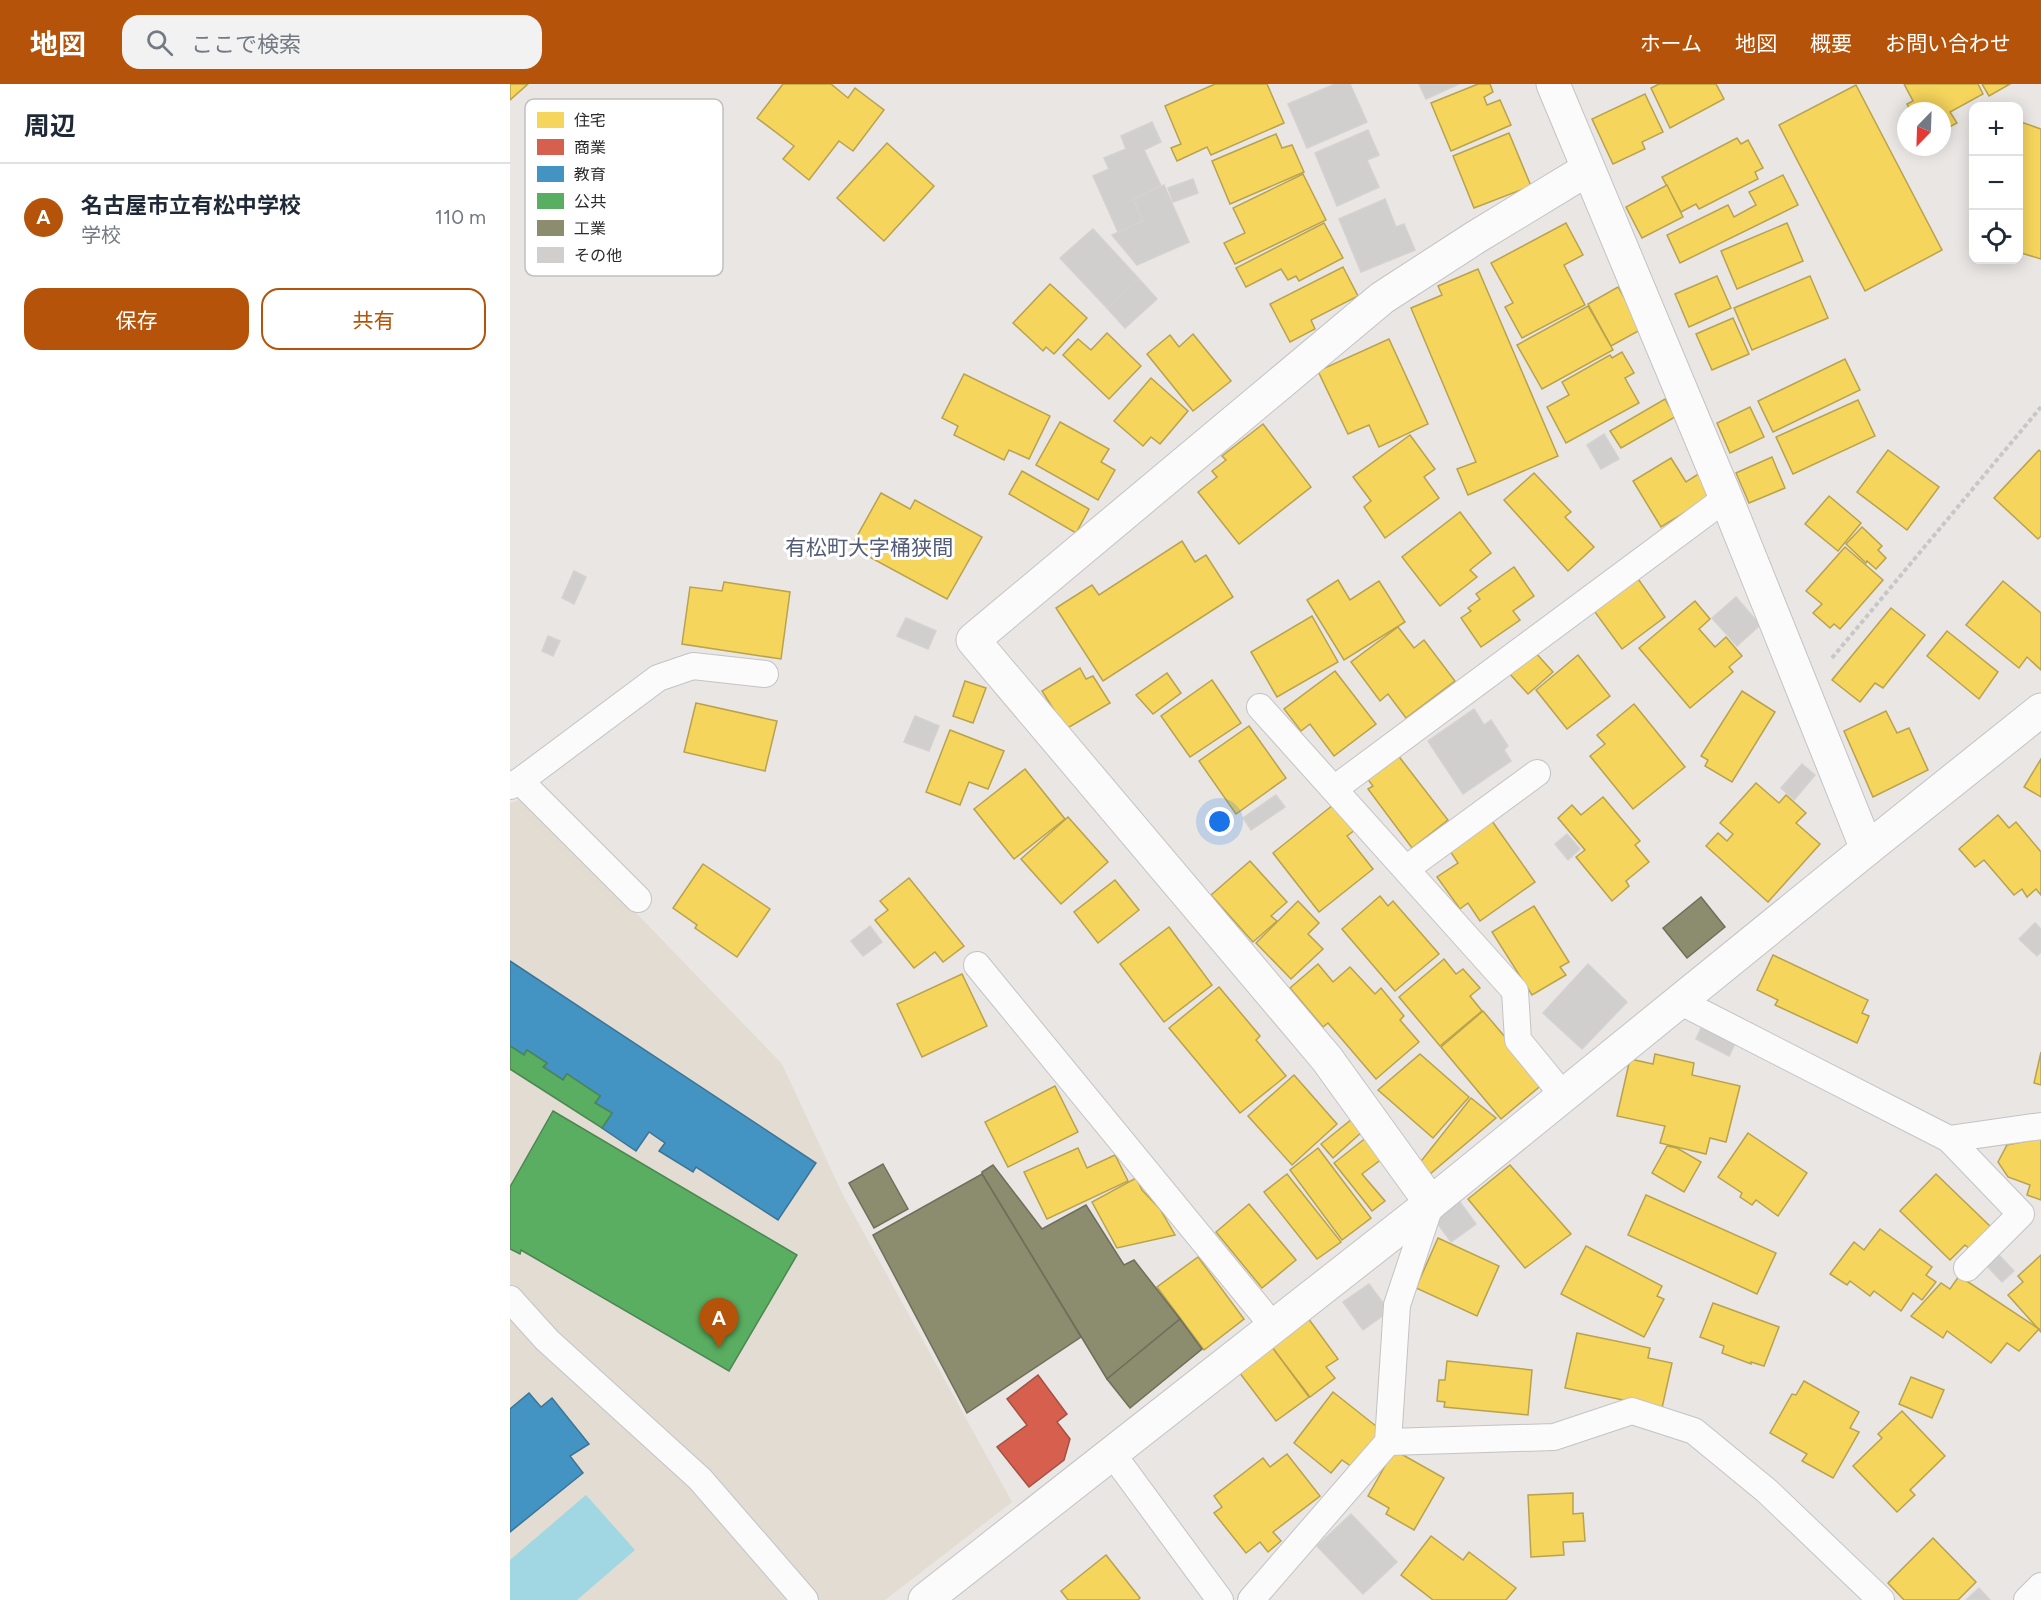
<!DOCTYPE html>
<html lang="ja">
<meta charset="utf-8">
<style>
:root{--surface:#fff;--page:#f2f2f3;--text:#1f2937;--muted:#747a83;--line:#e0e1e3;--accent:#b45309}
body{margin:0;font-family:Figtree,"Noto Sans JP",sans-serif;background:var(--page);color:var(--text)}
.controls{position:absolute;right:18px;top:18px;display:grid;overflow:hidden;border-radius:12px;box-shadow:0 3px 15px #0003}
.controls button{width:54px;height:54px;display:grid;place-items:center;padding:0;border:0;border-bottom:2px solid var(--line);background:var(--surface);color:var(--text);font:30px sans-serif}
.compass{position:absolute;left:1387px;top:18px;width:54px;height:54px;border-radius:50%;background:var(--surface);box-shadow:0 3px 15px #0003;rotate:203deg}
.you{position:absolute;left:710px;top:738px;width:21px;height:21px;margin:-15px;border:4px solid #fff;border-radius:50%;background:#1a73e8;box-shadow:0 0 0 9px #1a73e833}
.badge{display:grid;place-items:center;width:39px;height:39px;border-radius:50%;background:var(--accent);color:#fff;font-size:20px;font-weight:700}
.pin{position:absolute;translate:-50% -50px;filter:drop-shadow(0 2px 3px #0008)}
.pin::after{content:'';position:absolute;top:32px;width:21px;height:18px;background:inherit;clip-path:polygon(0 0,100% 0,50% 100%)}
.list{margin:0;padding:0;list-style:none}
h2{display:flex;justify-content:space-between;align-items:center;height:78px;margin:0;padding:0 24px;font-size:26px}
h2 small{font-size:20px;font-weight:400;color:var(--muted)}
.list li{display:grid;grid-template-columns:39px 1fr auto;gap:18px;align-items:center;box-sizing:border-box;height:108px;padding:0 24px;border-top:2px solid var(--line)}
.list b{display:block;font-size:22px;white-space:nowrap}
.list p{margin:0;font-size:20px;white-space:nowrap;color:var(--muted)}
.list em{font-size:20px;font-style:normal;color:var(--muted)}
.actions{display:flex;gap:12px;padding:18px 24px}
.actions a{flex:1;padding:14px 0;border:2px solid var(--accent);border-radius:18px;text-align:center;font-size:21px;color:var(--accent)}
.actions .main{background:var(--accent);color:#fff}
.icon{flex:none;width:33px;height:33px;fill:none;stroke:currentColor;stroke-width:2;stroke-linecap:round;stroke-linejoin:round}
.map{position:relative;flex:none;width:1531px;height:1516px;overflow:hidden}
header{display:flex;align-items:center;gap:36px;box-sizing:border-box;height:84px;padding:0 30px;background:var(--accent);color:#fff}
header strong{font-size:28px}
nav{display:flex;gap:33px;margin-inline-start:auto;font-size:21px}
.search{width:420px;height:54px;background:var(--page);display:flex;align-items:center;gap:15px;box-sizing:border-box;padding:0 21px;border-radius:18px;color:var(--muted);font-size:22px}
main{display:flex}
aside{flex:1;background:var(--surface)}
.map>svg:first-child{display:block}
</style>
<header>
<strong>地図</strong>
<div class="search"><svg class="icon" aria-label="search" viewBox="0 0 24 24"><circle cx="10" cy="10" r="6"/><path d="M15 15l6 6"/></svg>ここで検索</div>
<nav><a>ホーム</a><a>地図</a><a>概要</a><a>お問い合わせ</a></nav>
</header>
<main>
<aside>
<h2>周辺<small></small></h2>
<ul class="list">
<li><span class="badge">A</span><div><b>名古屋市立有松中学校</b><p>学校</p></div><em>110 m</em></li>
</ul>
<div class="actions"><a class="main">保存</a><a>共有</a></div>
</aside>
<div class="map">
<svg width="1531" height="1516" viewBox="0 0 1531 1516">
<rect width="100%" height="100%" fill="#e9e6e4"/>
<!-- education -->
<polygon fill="#e2dcd3" points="15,714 272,980 333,1111 502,1418 375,1516 0,1516 0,719"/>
<!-- water -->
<polygon fill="#a0d7e2" points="76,1411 125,1466 67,1516 0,1516 0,1476"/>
<!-- homes -->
<g fill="#f6d55c" stroke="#b9a24e" stroke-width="1.5">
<polygon points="0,0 18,0 0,16"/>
<polygon points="273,0 321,0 338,14 345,4 374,26 343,67 329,57 299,96 273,75 284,62 247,34"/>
<polygon points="705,0 757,0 774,39 701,71 697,63 667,77 661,64 671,60 655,22"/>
<polygon points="968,0 980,0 983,8 974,13 977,21 990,16 1001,41 941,67 921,19"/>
<polygon points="1149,0 1206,0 1214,15 1160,44 1141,4"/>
<polygon points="1394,0 1468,0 1473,10 1440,28 1447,39 1432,47 1432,27 1401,27 1397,20 1403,17"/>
<polygon points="1472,0 1500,0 1479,12"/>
<polygon points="1346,1 1432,166 1355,207 1269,41"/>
<polygon points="1135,10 1153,48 1132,58 1135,65 1103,80 1082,35"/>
<polygon points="1508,37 1531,45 1531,175 1508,168"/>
<polygon points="999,49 1021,102 964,124 943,72"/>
<polygon points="766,50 772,64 782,61 794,88 720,120 702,77"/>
<polygon points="1227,54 1231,60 1238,56 1253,84 1245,88 1248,95 1189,125 1186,120 1171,128 1152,93"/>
<polygon points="377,59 424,102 374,157 327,114"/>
<polygon points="793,90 816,136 725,180 714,159 735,149 723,124"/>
<polygon points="1273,91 1288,121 1170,179 1157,151 1218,121 1224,133 1246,121 1239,108"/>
<polygon points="1157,101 1173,133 1132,154 1116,123"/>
<polygon points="814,139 833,174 789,197 786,192 778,196 771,185 736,203 726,184"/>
<polygon points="1056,139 1073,171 1054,181 1075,221 1012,254 995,223 1003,219 981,179"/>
<polygon points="1277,139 1293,177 1227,205 1211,167"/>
<polygon points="833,183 848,212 801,236 805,245 780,258 760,220"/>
<polygon points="968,185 1048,372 958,411 947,385 966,378 901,224 932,211 928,202"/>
<polygon points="1207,192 1221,224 1179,243 1165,210"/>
<polygon points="1300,192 1318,234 1242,266 1224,224"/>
<polygon points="540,200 577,234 544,270 536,263 533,267 503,239"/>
<polygon points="1108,203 1132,245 1101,262 1078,220"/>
<polygon points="1078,222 1103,266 1032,305 1007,261"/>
<polygon points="1223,234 1239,270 1202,286 1186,250"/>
<polygon points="597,249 631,282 599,315 553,271 568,255 581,266"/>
<polygon points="683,250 721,297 683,327 637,270 660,251 669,263"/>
<polygon points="879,255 918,340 869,363 859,341 838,350 808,287"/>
<polygon points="1112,268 1124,289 1115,294 1129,319 1056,359 1037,323 1059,311 1052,298 1100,271 1102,274"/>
<polygon points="1335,275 1350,306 1263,348 1248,317"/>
<polygon points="454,290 540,332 519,375 499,366 494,376 444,351 448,342 432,334"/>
<polygon points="641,294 678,327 650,360 641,353 633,362 604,337"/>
<polygon points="1155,315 1165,333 1111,364 1100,347"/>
<polygon points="1348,316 1365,352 1283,390 1266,353"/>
<polygon points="1240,323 1254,353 1220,369 1207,339"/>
<polygon points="550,338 599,365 591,378 605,386 588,416 526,381"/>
<polygon points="753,340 801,403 729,460 688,408 707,393 702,387 716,376 712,372"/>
<polygon points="900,351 925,385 914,393 929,414 875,454 854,423 861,417 843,393"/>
<polygon points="1378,366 1429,403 1397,446 1347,408"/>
<polygon points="1529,366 1531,368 1531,452 1528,455 1484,414"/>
<polygon points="1262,373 1275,404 1239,419 1226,389"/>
<polygon points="1161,374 1176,398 1190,389 1198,414 1151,443 1123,397"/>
<polygon points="512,387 579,425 566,449 499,410"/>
<polygon points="1024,389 1061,428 1055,433 1084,463 1058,487 994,416"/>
<polygon points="371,409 400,425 405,416 472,453 437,515 341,463"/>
<polygon points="1319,412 1351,439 1328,467 1295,440"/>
<polygon points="950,428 981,469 960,486 967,493 930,522 892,473"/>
<polygon points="1352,443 1372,462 1368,466 1376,474 1366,485 1357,477 1356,479 1336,460"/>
<polygon points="672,457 685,478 696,471 723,513 593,597 546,524 582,501 589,511"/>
<polygon points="1335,463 1373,496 1330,545 1324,540 1320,544 1303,529 1312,520 1296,507"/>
<polygon points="1004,483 1024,512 1003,527 1010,536 971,563 951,534 961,527 958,524 970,515 966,510"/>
<polygon points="1126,492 1155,533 1112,565 1082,524"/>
<polygon points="828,496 840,516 869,497 895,538 834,576 797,516"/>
<polygon points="1493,497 1531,529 1531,586 1517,573 1509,584 1456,541"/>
<polygon points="214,498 280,508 271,575 172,560 180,503 212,507"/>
<polygon points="1185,517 1200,535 1189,545 1205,563 1216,553 1232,572 1219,583 1223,588 1180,624 1129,564"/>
<polygon points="1381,524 1415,551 1373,604 1365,599 1350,618 1322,596"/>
<polygon points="802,532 828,578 767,613 741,568"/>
<polygon points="888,543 904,564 914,556 945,597 896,634 878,610 870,617 841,578"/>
<polygon points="1437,547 1488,588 1469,615 1417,572"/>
<polygon points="1024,567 1043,588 1018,610 999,589"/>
<polygon points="1068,571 1100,612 1057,645 1026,606"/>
<polygon points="570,584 576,595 583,592 600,619 556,645 532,607"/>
<polygon points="825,587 866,640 824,672 800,640 791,647 774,625"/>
<polygon points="657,589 671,609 643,630 626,611"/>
<polygon points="702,596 731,639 680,673 651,632"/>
<polygon points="455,597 476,604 463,639 443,632"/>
<polygon points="1232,607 1265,628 1222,698 1195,682 1198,676 1191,672"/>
<polygon points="186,619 267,637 255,687 174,668"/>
<polygon points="1124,620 1175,683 1123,725 1080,672 1095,660 1087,651"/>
<polygon points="1376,627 1387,649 1399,644 1418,686 1363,713 1334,647"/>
<polygon points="739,642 776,694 726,730 689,677"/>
<polygon points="440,646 494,667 478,705 459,698 450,721 416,708"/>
<polygon points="887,670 938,736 902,764 858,705 863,702 856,693"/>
<polygon points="1531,675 1531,713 1514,703"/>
<polygon points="515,685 555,735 504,775 464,725"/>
<polygon points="1246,699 1269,719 1276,711 1296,729 1286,739 1310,760 1258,818 1196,762 1208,749 1217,757 1223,750 1210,739"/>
<polygon points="1093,713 1130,757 1125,761 1139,778 1116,797 1119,802 1102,817 1066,773 1075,766 1048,734 1062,721 1071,731"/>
<polygon points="823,721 845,746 837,752 863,785 809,828 763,769"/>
<polygon points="1488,731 1499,744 1506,738 1531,768 1531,811 1526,805 1517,813 1512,805 1504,811 1474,776 1465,783 1449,765"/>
<polygon points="558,733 598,778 551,820 511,775"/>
<polygon points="982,737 1025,798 970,837 958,819 950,825 927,793 948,779 940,767"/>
<polygon points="740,777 777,818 761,832 767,837 743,858 701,811"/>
<polygon points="193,780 260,825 227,873 185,844 187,841 163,824"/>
<polygon points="399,794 454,862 433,878 425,868 404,884 365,836 378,826 370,817"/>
<polygon points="605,796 629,826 588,859 564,828"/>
<polygon points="870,812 878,822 883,817 929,870 885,907 832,845"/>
<polygon points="788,817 809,839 798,850 813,865 781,895 746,859"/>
<polygon points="1024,822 1059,878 1050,883 1056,891 1022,911 982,848"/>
<polygon points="659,843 702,901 654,938 610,880"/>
<polygon points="1263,871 1358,916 1352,929 1359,932 1347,959 1265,921 1268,916 1247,906"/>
<polygon points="934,875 946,890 953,885 970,904 960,912 972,927 930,962 889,913"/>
<polygon points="808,880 823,898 840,883 865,910 871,904 894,932 890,936 909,958 866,995 818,939 813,943 780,904"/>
<polygon points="452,890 477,942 412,973 387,920"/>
<polygon points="709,903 750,952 746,956 776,992 730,1029 659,944"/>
<polygon points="973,927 1034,999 991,1035 931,963"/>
<polygon points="1531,968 1531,1001 1524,999"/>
<polygon points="910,970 959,1013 923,1054 868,1006"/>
<polygon points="1145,970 1184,979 1182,991 1230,1002 1216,1058 1200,1054 1196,1070 1150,1059 1155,1042 1107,1032 1120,975 1143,980"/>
<polygon points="784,991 827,1040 782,1081 738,1032"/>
<polygon points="545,1002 568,1048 498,1083 475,1038"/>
<polygon points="961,1014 986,1034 920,1090 908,1081"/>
<polygon points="842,1035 853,1047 823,1074 811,1060"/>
<polygon points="1238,1049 1297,1089 1268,1132 1246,1116 1242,1121 1230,1113 1232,1109 1208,1093"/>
<polygon points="857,1053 873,1074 852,1090 875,1117 862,1127 824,1079"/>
<polygon points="1531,1054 1531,1116 1517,1111 1520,1101 1498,1093 1488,1078 1497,1061"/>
<polygon points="1157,1062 1167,1064 1191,1078 1174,1108 1142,1089"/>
<polygon points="568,1064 577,1084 605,1071 618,1097 537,1135 514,1088"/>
<polygon points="808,1064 861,1134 832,1156 780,1086"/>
<polygon points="1000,1081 1061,1150 1015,1184 958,1115"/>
<polygon points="777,1090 831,1158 807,1175 754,1108"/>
<polygon points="1426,1090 1483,1145 1462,1167 1455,1161 1440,1176 1390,1127"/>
<polygon points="626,1094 632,1106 650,1125 665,1151 607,1164 582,1118"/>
<polygon points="1136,1111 1266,1169 1247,1210 1118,1151"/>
<polygon points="739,1120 786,1176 752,1204 706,1148"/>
<polygon points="1370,1145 1422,1183 1416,1191 1426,1198 1412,1216 1403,1209 1391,1227 1364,1207 1360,1212 1340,1197 1337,1201 1320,1190 1344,1158 1354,1166"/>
<polygon points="928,1154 989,1182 967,1232 906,1204"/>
<polygon points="1076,1162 1152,1202 1147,1212 1154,1215 1134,1253 1051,1210"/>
<polygon points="1531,1171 1531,1248 1498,1211 1513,1198 1508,1192"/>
<polygon points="688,1173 734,1235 694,1266 647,1203"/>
<polygon points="1449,1192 1529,1245 1509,1267 1497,1259 1481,1279 1437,1247 1433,1254 1401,1232 1431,1199 1440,1205"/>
<polygon points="1203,1219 1269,1243 1254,1282 1241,1278 1241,1280 1212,1269 1214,1262 1190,1253"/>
<polygon points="798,1234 828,1275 816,1283 825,1294 800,1313 761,1262"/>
<polygon points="1067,1249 1140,1264 1138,1274 1162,1279 1152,1324 1055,1304"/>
<polygon points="762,1263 799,1313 766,1337 729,1288"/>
<polygon points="937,1277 1022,1286 1018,1331 934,1323 935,1318 927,1317 929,1296 935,1296"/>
<polygon points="1401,1293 1434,1306 1422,1334 1389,1320"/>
<polygon points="1294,1297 1349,1328 1340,1344 1349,1348 1323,1394 1292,1377 1297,1370 1260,1349 1282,1310 1286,1311"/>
<polygon points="823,1308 871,1346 842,1383 832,1376 821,1389 784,1359"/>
<polygon points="1392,1327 1435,1372 1400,1406 1405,1411 1387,1428 1343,1382 1372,1354 1368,1350"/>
<polygon points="884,1366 934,1394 904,1446 876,1430 879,1424 858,1412"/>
<polygon points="777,1370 810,1412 763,1448 771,1457 758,1468 750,1458 736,1469 704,1429 712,1423 704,1412 753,1374 760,1383"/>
<polygon points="1063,1409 1063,1430 1073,1429 1075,1457 1053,1458 1054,1471 1021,1473 1018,1411"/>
<polygon points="921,1452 953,1476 959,1468 1006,1504 996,1516 923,1516 891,1491"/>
<polygon points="1423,1454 1466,1498 1448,1516 1394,1516 1378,1499"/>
<polygon points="596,1471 630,1514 628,1516 558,1516 551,1507"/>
</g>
<!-- shops -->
<polygon fill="#d6604d" stroke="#a35043" stroke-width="1.5" points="528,1291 557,1330 547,1338 560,1355 554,1376 519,1403 487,1363 517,1341 497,1315"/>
<!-- schools -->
<g fill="#4393c3" stroke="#3c7496" stroke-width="1.5">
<polygon points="0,877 306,1079 268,1136 186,1083 183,1088 149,1067 155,1059 139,1048 126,1067 92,1044 102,1029 85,1019 90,1012 57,990 53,996 33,983 37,979 17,966 14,971 0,962"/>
<polygon points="19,1309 31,1323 42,1314 79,1360 60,1372 73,1389 0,1448 0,1325"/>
</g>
<!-- public -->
<g fill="#5aae61" stroke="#4c8751" stroke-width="1.5">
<polygon points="0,962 14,971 17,966 37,979 33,983 53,996 57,990 90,1012 85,1019 102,1029 92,1044 0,985"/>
<polygon points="43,1027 287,1171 219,1287 11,1166 10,1170 0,1165 0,1103"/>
</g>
<!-- industry -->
<g fill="#8c8c6e" stroke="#6f6f5a" stroke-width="1.5">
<polygon points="1191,813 1215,843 1177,874 1153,844"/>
<polygon points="373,1080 398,1125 364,1144 339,1099"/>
<polygon points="483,1081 532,1145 576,1121 614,1181 624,1176 670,1235 597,1295 472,1090 472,1088"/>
<polygon points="472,1090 571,1253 457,1329 363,1151"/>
<polygon points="670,1235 692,1265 620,1324 597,1295"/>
</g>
<!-- building -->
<g fill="#d1cfcd" stroke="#d4d2d0" stroke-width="1.5">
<polygon points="825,0 840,0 857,38 797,64 778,20"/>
<polygon points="909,0 949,0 916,15"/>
<polygon points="642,38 651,58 634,66 651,102 623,115 633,137 608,148 583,92 599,85 594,74 616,65 611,52"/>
<polygon points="858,46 869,71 857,76 869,103 827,122 805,69"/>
<polygon points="683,95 688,109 663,118 658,104"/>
<polygon points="654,101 679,158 627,181 602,151 633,137 623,115"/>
<polygon points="875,115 886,143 894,140 905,166 851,188 829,135"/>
<polygon points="583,145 629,195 597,224 550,174"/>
<polygon points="629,195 647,215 615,244 597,224"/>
<polygon points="1094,350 1109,375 1091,385 1077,361"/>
<polygon points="64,487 76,493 64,520 52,514"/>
<polygon points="1226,513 1250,541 1227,562 1202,534"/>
<polygon points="396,534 426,547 418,565 387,552"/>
<polygon points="38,552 50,557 43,572 32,567"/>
<polygon points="964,625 974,641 981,636 998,662 994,666 1001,677 953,710 918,657"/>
<polygon points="405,632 429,642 419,667 394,658"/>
<polygon points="1292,680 1305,691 1284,716 1271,704"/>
<polygon points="766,711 775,723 741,746 733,734"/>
<polygon points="1057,750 1070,765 1058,776 1045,760"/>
<polygon points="1525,839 1531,845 1531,868 1527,872 1509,855"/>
<polygon points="360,842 372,858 353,872 341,857"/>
<polygon points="1078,880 1117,918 1072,965 1033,929"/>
<polygon points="1194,938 1228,954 1219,972 1186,955"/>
<polygon points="947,1114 966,1140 941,1158 922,1132"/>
<polygon points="1489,1171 1504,1187 1492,1198 1477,1182"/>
<polygon points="859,1200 879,1227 853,1246 833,1218"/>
<polygon points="841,1430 887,1478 853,1510 807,1462"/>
<polygon points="1469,1504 1480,1516 1456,1516"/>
</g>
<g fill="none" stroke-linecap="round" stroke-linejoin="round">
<defs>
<g id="service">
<polyline points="750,623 1005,907 1008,956 1053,1011"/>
<polyline points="10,697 128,815"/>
<polyline points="0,702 10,697 148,594 183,582 255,590"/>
<polyline points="824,705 1216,414"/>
<polyline points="896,785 1027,689"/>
<polyline points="467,881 764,1243"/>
<polyline points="1169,917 1439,1055 1511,1130 1457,1184"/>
<polyline points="1439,1055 1531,1042"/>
<polyline points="0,1215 37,1256 190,1395 295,1516"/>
<polyline points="878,1358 1044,1353 1122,1327 1184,1347 1257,1407 1371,1516"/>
<polyline points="601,1368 710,1516"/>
<polyline points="741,1516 878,1358 887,1221 921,1119"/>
<polyline points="1517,1516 1531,1502"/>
</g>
<g id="minor">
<polyline points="1043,0 1216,414 1357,765"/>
<polyline points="921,1119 817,975 463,556 872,214 966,153 1078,85"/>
<polyline points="415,1516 921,1119 1357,765 1531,626"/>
</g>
</defs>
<!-- service casing -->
<use href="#service" stroke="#c4c3c4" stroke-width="28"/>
<!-- minor casing -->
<use href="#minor" stroke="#c4c3c4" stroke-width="35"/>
<!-- path -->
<polyline stroke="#c7c7c7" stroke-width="4" stroke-dasharray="4.5 3" stroke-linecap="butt" points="1322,574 1531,323"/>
<!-- service -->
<use href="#service" stroke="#fcfbfb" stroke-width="26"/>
<!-- minor -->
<use href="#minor" stroke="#fcfbfb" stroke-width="33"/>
</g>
<g text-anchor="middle" stroke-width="6" stroke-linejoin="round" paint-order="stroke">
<!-- quarter labels -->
<g font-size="21" fill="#525c78" stroke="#fff">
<text x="359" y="471">有松町大字桶狭間</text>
</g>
</g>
<!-- legend -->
<rect x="15" y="15" width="198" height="177" rx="9" fill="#fff" stroke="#c0c0c0" stroke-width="1.5"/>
<rect x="27" y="28" width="27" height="16" fill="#f6d55c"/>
<rect x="27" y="55" width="27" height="16" fill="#d6604d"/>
<rect x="27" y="82" width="27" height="16" fill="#4393c3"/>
<rect x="27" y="109" width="27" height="16" fill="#5aae61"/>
<rect x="27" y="136" width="27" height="16" fill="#8c8c6e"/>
<rect x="27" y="163" width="27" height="16" fill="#d1cfcd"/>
<g font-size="16" fill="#2c2c2c">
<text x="64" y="42">住宅</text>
<text x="64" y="69">商業</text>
<text x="64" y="96">教育</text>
<text x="64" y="123">公共</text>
<text x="64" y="150">工業</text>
<text x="64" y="177">その他</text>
</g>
</svg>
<div class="controls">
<button>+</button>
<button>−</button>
<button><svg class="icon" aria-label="locate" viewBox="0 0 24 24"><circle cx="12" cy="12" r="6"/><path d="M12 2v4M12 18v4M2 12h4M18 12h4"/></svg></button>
</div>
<svg class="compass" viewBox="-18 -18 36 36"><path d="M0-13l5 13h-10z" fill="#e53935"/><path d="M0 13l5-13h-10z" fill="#747a83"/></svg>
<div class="you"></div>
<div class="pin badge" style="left:209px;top:1264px">A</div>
</div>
</main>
